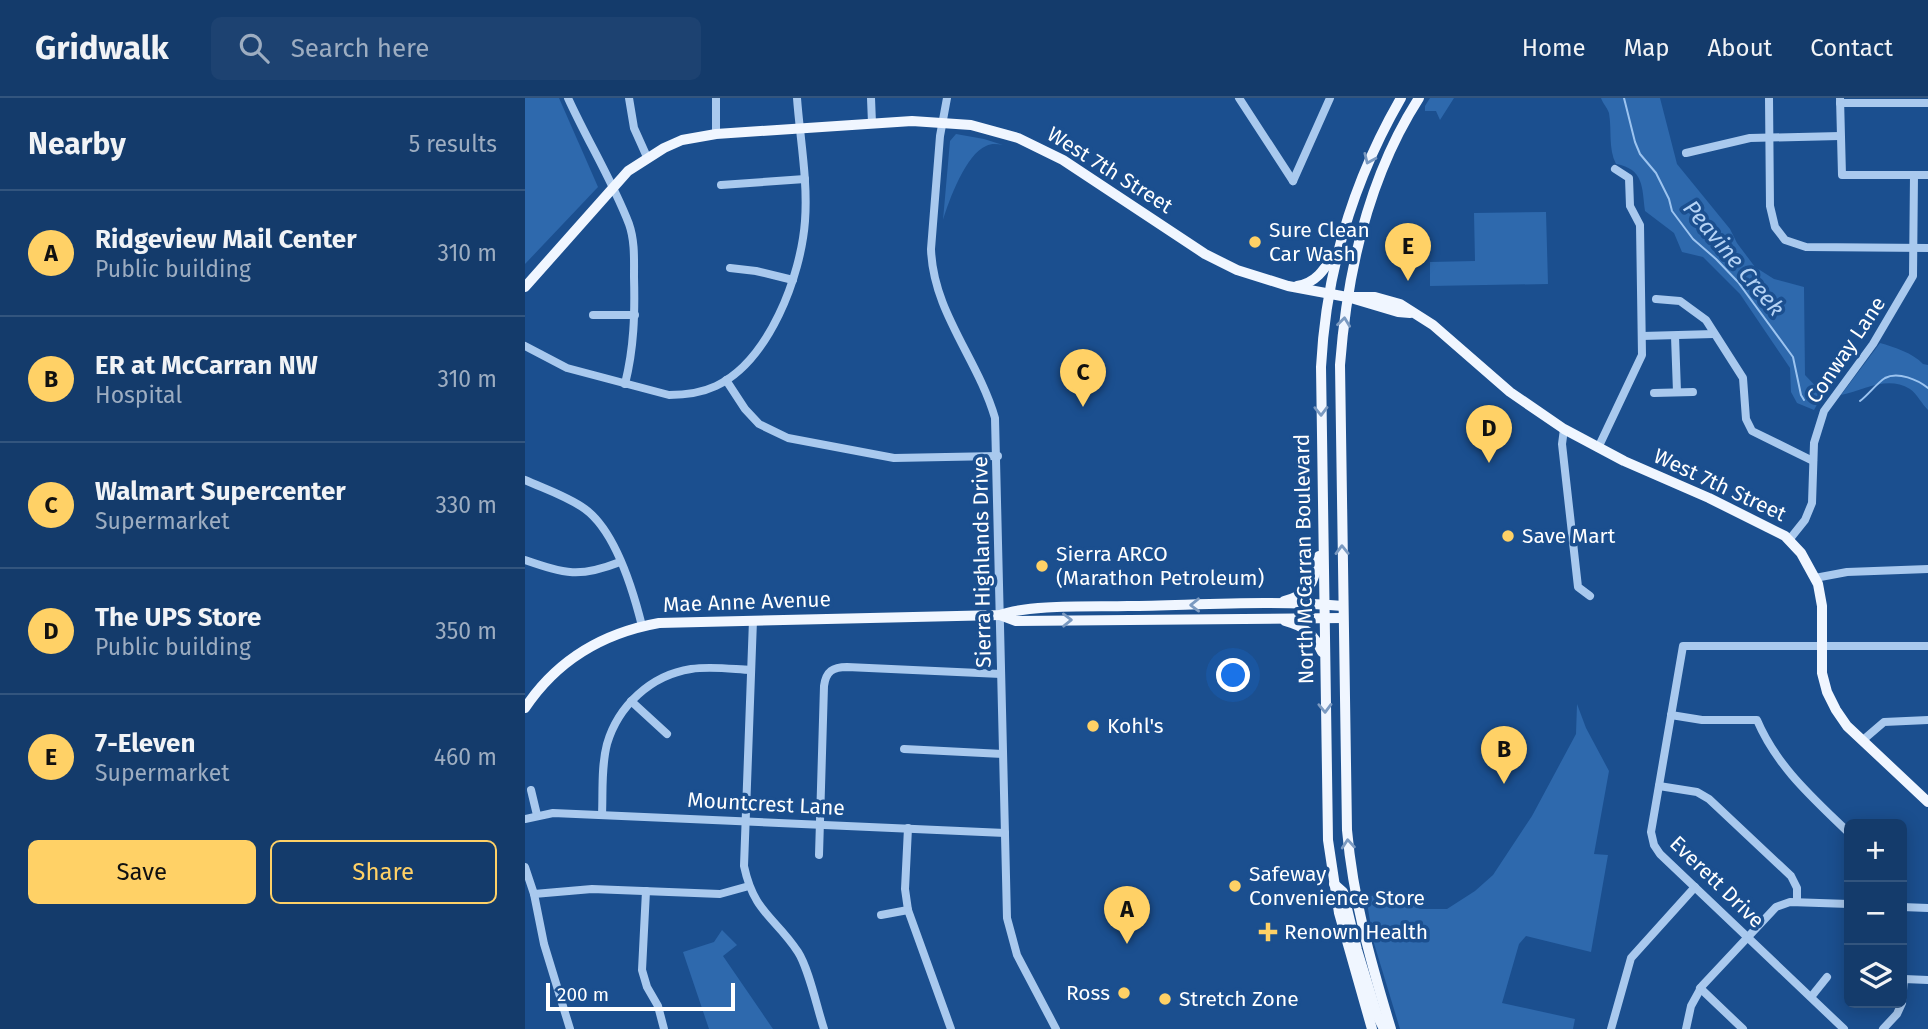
<!DOCTYPE html>
<meta charset="utf-8">
<style>
:root{--surface:#143b6b;--page:#1d4271;--text:#f1f3f6;--muted:#9dadc1;--line:#33557e;--accent:#ffd166}
body{margin:0;font-family:"Fira Sans",sans-serif;background:var(--page);color:var(--text)}
.controls{position:absolute;right:21px;bottom:21px;display:grid;overflow:hidden;border-radius:10px;box-shadow:0 4px 18px #0003}
.controls button{width:63px;height:63px;display:grid;place-items:center;padding:0;border:0;border-bottom:2px solid var(--line);background:var(--surface);color:var(--text);font:35px sans-serif}
.scale{position:absolute;left:21px;bottom:18px;width:189px;box-sizing:border-box;padding-left:7px;border:4px solid #fff;border-top:0;font-size:19px;line-height:24px;white-space:nowrap;color:#fff;-webkit-text-stroke:5px #1b4f8f;paint-order:stroke}
.you{position:absolute;left:709px;top:578px;width:24px;height:24px;margin:-18px;border:5px solid #fff;border-radius:50%;background:#1a73e8;box-shadow:0 0 0 10px #1a73e833}
.badge{display:grid;place-items:center;width:46px;height:46px;border-radius:50%;background:var(--accent);color:#111;font-size:23px;font-weight:700}
.pin{position:absolute;translate:-50% -58px;filter:drop-shadow(0 2px 4px #0008)}
.pin::after{content:'';position:absolute;top:37px;width:24px;height:21px;background:inherit;clip-path:polygon(0 0,100% 0,50% 100%)}
.list{margin:0;padding:0;list-style:none}
h2{display:flex;justify-content:space-between;align-items:center;height:91px;margin:0;padding:0 28px;font-size:30px}
h2 small{font-size:23px;font-weight:400;color:var(--muted)}
.list li{display:grid;grid-template-columns:46px 1fr auto;gap:21px;align-items:center;box-sizing:border-box;height:126px;padding:0 28px;border-top:2px solid var(--line)}
.list b{display:block;font-size:26px;white-space:nowrap}
.list p{margin:0;font-size:23px;white-space:nowrap;color:var(--muted)}
.list em{font-size:23px;font-style:normal;color:var(--muted)}
.actions{display:flex;gap:14px;padding:21px 28px}
.actions a{flex:1;padding:16px 0;border:2px solid var(--accent);border-radius:10px;text-align:center;font-size:24px;color:var(--accent)}
.actions .main{background:var(--accent);color:#111}
.icon{flex:none;width:38px;height:38px;fill:none;stroke:currentColor;stroke-width:2;stroke-linecap:round;stroke-linejoin:round}
.map{position:relative;flex:none;width:1403px;height:931px;overflow:hidden}
header{display:flex;align-items:center;gap:42px;box-sizing:border-box;height:98px;padding:0 35px;background:var(--surface);border-bottom:2px solid var(--line)}
header strong{font-size:33px}
nav{display:flex;gap:38px;margin-inline-start:auto;font-size:24px}
.search{width:490px;height:63px;background:var(--page);display:flex;align-items:center;gap:18px;box-sizing:border-box;padding:0 24px;border-radius:10px;color:var(--muted);font-size:26px}
main{display:flex}
aside{flex:1;background:var(--surface)}
.map>svg:first-child{display:block}
</style>
<header>
<strong>Gridwalk</strong>
<div class="search"><svg class="icon" aria-label="search" viewBox="0 0 24 24"><circle cx="10" cy="10" r="6"/><path d="M15 15l6 6"/></svg>Search here</div>
<nav><a>Home</a><a>Map</a><a>About</a><a>Contact</a></nav>
</header>
<main>
<aside>
<h2>Nearby<small>5 results</small></h2>
<ul class="list">
<li><span class="badge">A</span><div><b>Ridgeview Mail Center</b><p>Public building</p></div><em>310 m</em></li>
<li><span class="badge">B</span><div><b>ER at McCarran NW</b><p>Hospital</p></div><em>310 m</em></li>
<li><span class="badge">C</span><div><b>Walmart Supercenter</b><p>Supermarket</p></div><em>330 m</em></li>
<li><span class="badge">D</span><div><b>The UPS Store</b><p>Public building</p></div><em>350 m</em></li>
<li><span class="badge">E</span><div><b>7-Eleven</b><p>Supermarket</p></div><em>460 m</em></li>
</ul>
<div class="actions"><a class="main">Save</a><a>Share</a></div>
</aside>
<div class="map">
<svg width="1403" height="931" viewBox="0 0 1403 931">
<rect width="100%" height="100%" fill="#1b4f8f"/>
<!-- green -->
<g fill="#2e69ad">
<polygon points="0,0 34,0 73,89 0,166"/>
<polygon points="905,0 929,0 915,22 911,13 900,13 900,8"/>
<path d="M1076,0H1135L1152,66L1205,131L1212,145L1230,169L1249,181L1279,189L1280,277L1298,296L1289,312L1272,305L1266,294L1265,270L1215,196L1178,159L1157,154L1149,135L1120,113C1117,89 1119,71 1091,66C1083,50 1087,32 1084,15C1082,9 1078,6 1076,0Z"/>
<path d="M431,36L459,41L478,47C472,46 467,45 461,48C441,56 424,102 418,122L425,43Z"/>
<polygon points="1021,114 1023,186 905,188 905,164 950,163 949,115"/>
<path d="M1355,245C1369,249 1388,255 1398,266L1403,267V312C1397,306 1392,296 1385,291C1362,277 1340,292 1316,297Z"/>
<polygon points="1052,606 1061,630 1084,673 1069,756 1083,757 1066,854 1001,838 994,846 977,905 1050,921 1048,931 875,931 848,842 841,798 878,797 895,811 922,811 950,793 968,777 1007,718 1051,636"/>
<polygon points="197,832 212,847 198,858 248,931 184,931 158,854 189,844"/>
</g>
<g fill="none" stroke-linecap="round" stroke-linejoin="round">
<!-- stream -->
<g stroke="#9cc4f0" stroke-width="2">
<polyline points="1099,0 1110,44 1115,56 1131,75 1144,101 1147,113 1168,141 1191,161 1213,184 1268,259 1276,297 1279,302"/>
<path d="M1335,303C1343,297 1352,285 1360,280C1373,273 1393,282 1403,290"/>
</g>
<!-- minor -->
<g stroke="#a9c9ee" stroke-width="8">
<path d="M43,0C62,42 87,82 104,126C110,143 109,162 109,179C110,216 109,250 100,286"/>
<polyline points="104,0 109,30 122,59"/>
<polyline points="191,0 191,36"/>
<polyline points="346,0 347,25"/>
<path d="M422,0L415,38L406,151C408,214 453,261 470,320L482,820L492,857L531,931"/>
<polyline points="714,0 768,83"/>
<polyline points="1244,0 1245,108 1250,129 1260,142 1281,149 1403,150"/>
<polyline points="1315,0 1317,77 1403,77"/>
<polyline points="1315,5 1403,5"/>
<polyline points="1161,55 1225,40 1315,38"/>
<polyline points="768,83 805,0"/>
<polyline points="196,87 280,81"/>
<polyline points="205,170 231,173 268,182"/>
<polyline points="1131,201 1155,203 1181,222 1218,280 1221,321 1227,333 1288,363"/>
<polyline points="68,217 110,217"/>
<polyline points="1117,238 1189,236"/>
<polyline points="1150,238 1152,294"/>
<path d="M0,248L42,270L144,297C160,297 176,295 191,288C244,263 276,178 280,123C283,82 275,41 272,0"/>
<polyline points="201,282 220,311 234,326 263,340 369,360 473,358"/>
<polyline points="1129,295 1168,294"/>
<polyline points="1039,331 1037,346 1053,489 1065,498"/>
<polyline points="1073,350 1117,257 1115,127 1105,108 1104,80 1090,71"/>
<path d="M0,382C20,391 42,398 60,411C90,433 108,492 117,528"/>
<polyline points="1264,442 1280,422 1287,405 1289,345 1299,313 1348,246 1388,178 1389,77"/>
<path d="M0,462C41,476 54,480 95,464"/>
<polyline points="1290,480 1322,474 1403,471"/>
<path d="M228,522L219,768C229,815 250,819 273,854C284,871 292,910 299,931"/>
<polyline points="106,603 142,636"/>
<path d="M1146,617L1177,622H1232C1252,669 1288,700 1324,735"/>
<polyline points="1338,642 1359,624 1403,622"/>
<polyline points="379,651 478,656"/>
<polyline points="1134,688 1172,694 1184,701 1266,778 1272,790 1272,804"/>
<polyline points="6,692 12,717"/>
<path d="M77,717C78,694 76,669 82,646C93,608 126,577 166,571C186,568 206,571 226,572"/>
<polyline points="0,721 28,715 480,735"/>
<polyline points="383,730 380,791 383,812 426,931"/>
<path d="M294,757L299,588C301,573 308,569 322,569L476,576"/>
<polyline points="0,769 9,796 19,846 45,931"/>
<polyline points="121,793 117,872 122,889 133,908 139,931"/>
<polyline points="9,796 67,791 195,796 224,788"/>
<polyline points="1377,809 1403,810"/>
<polyline points="356,817 383,812"/>
<polyline points="1175,890 1218,931"/>
<polyline points="1286,899 1302,879"/>
<polyline points="1377,904 1379,881 1403,882"/>
<polyline points="1086,931 1106,860 1170,789"/>
<polyline points="1161,931 1166,908 1177,888 1251,809 1265,804 1324,806"/>
<polyline points="1319,931 1135,756 1129,747 1126,734 1158,548 1403,548"/>
<polyline points="1358,931 1372,916 1377,905"/>
</g>
<!-- major -->
<g stroke="#f0f6ff" stroke-width="10">
<path d="M772,188C791,185 799,172 809,156"/>
<polyline points="0,189 103,73 139,50 157,42 191,36 387,23 446,27 493,40 538,62 680,156 712,172 763,188 822,199 850,199 875,206 908,227 985,294 1039,331 1099,363 1184,400 1260,438 1276,455 1293,486 1297,508 1297,575 1302,594 1311,612 1322,628 1403,704"/>
<polyline points="826,200 873,214 885,215"/>
<path d="M759,503C787,496 788,484 794,458"/>
<polyline points="475,517 491,523 818,520"/>
<path d="M760,523C779,528 789,536 797,554"/>
<path d="M0,610C32,562 78,535 134,525L475,517C505,506 569,509 603,508C674,507 747,502 818,508"/>
<polyline points="809,786 818,794 832,852 852,917 859,931"/>
<path d="M847,931L814,815L803,742L796,269C801,173 828,83 876,0"/>
<path d="M866,931C846,865 828,801 822,732L815,267C822,175 843,79 894,0"/>
</g>
</g>
<!-- one-way arrows -->
<defs><path id="oneway-chevron" d="M-2-3.5L2.5 0L-2 3.5" fill="none" stroke-width="1.6" stroke-linecap="round" stroke-linejoin="round" transform="scale(1.75)"/></defs>
<g stroke="#7b9ac1">
<use href="#oneway-chevron" transform="translate(844 61) rotate(114)"/>
<use href="#oneway-chevron" transform="translate(819 224) rotate(-83)"/>
<use href="#oneway-chevron" transform="translate(796 313) rotate(89)"/>
<use href="#oneway-chevron" transform="translate(817 452) rotate(-91)"/>
<use href="#oneway-chevron" transform="translate(670 507) rotate(179)"/>
<use href="#oneway-chevron" transform="translate(542 522) rotate(-1)"/>
<use href="#oneway-chevron" transform="translate(800 610) rotate(89)"/>
<use href="#oneway-chevron" transform="translate(823 746) rotate(-95)"/>
</g>
<!-- markers -->
<g fill="#ffd166" stroke="#1b4f8f" stroke-width="2.5">
<circle cx="730" cy="144" r="7"/>
<circle cx="983" cy="438" r="7"/>
<circle cx="517" cy="468" r="7"/>
<circle cx="568" cy="628" r="7"/>
<circle cx="710" cy="788" r="7"/>
<path d="M739.5 823.5h7v7h7v7h-7v7h-7v-7h-7v-7h7z"/>
<circle cx="599" cy="895" r="7"/>
<circle cx="640" cy="901" r="7"/>
</g>
<g text-anchor="middle" stroke-width="7" stroke-linejoin="round" paint-order="stroke">
<!-- street labels -->
<g font-size="21" fill="#fff" stroke="#1b4f8f">
<text transform="translate(585 72) rotate(32)" y="7">West 7th Street</text>
<text transform="translate(1321 252) rotate(-56)" y="7">Conway Lane</text>
<text transform="translate(1195 387) rotate(25)" y="7">West 7th Street</text>
<text transform="translate(779 461) rotate(-91)" y="7">North McCarran Boulevard</text>
<text transform="translate(457 464) rotate(-91)" y="7">Sierra Highlands Drive</text>
<text transform="translate(222 504) rotate(-2)" y="7">Mae Anne Avenue</text>
<text transform="translate(241 706) rotate(3)" y="7">Mountcrest Lane</text>
<text transform="translate(1192 784) rotate(44)" y="7">Everett Drive</text>
</g>
<!-- poi labels -->
<g font-size="21" fill="#fff" stroke="#1b4f8f" text-anchor="start">
<text x="744" y="139">Sure Clean<tspan x="744" dy="24">Car Wash</tspan></text>
<text x="997" y="445">Save Mart</text>
<text x="531" y="463">Sierra ARCO<tspan x="531" dy="24">(Marathon Petroleum)</tspan></text>
<text x="582" y="635">Kohl's</text>
<text x="724" y="783">Safeway<tspan x="724" dy="24">Convenience Store</tspan></text>
<text x="759" y="841">Renown Health</text>
<text x="585" y="902" text-anchor="end">Ross</text>
<text x="654" y="908">Stretch Zone</text>
</g>
<!-- water labels -->
<g font-size="23" font-style="italic" fill="#b5d3f5" stroke="#1b4f8f">
<text transform="translate(1209 160) rotate(50)" y="8">Peavine Creek</text>
</g>
</g>
</svg>
<div class="controls">
<button>+</button>
<button>−</button>
<button><svg class="icon" aria-label="layers" viewBox="0 0 24 24"><path d="M12 4l9 5-9 5-9-5zM3 14l9 5 9-5"/></svg></button>
</div>
<div class="scale">200 m</div>
<div class="you"></div>
<div class="pin badge" style="left:602px;top:846px">A</div>
<div class="pin badge" style="left:979px;top:686px">B</div>
<div class="pin badge" style="left:558px;top:309px">C</div>
<div class="pin badge" style="left:964px;top:365px">D</div>
<div class="pin badge" style="left:883px;top:183px">E</div>
</div>
</main>
